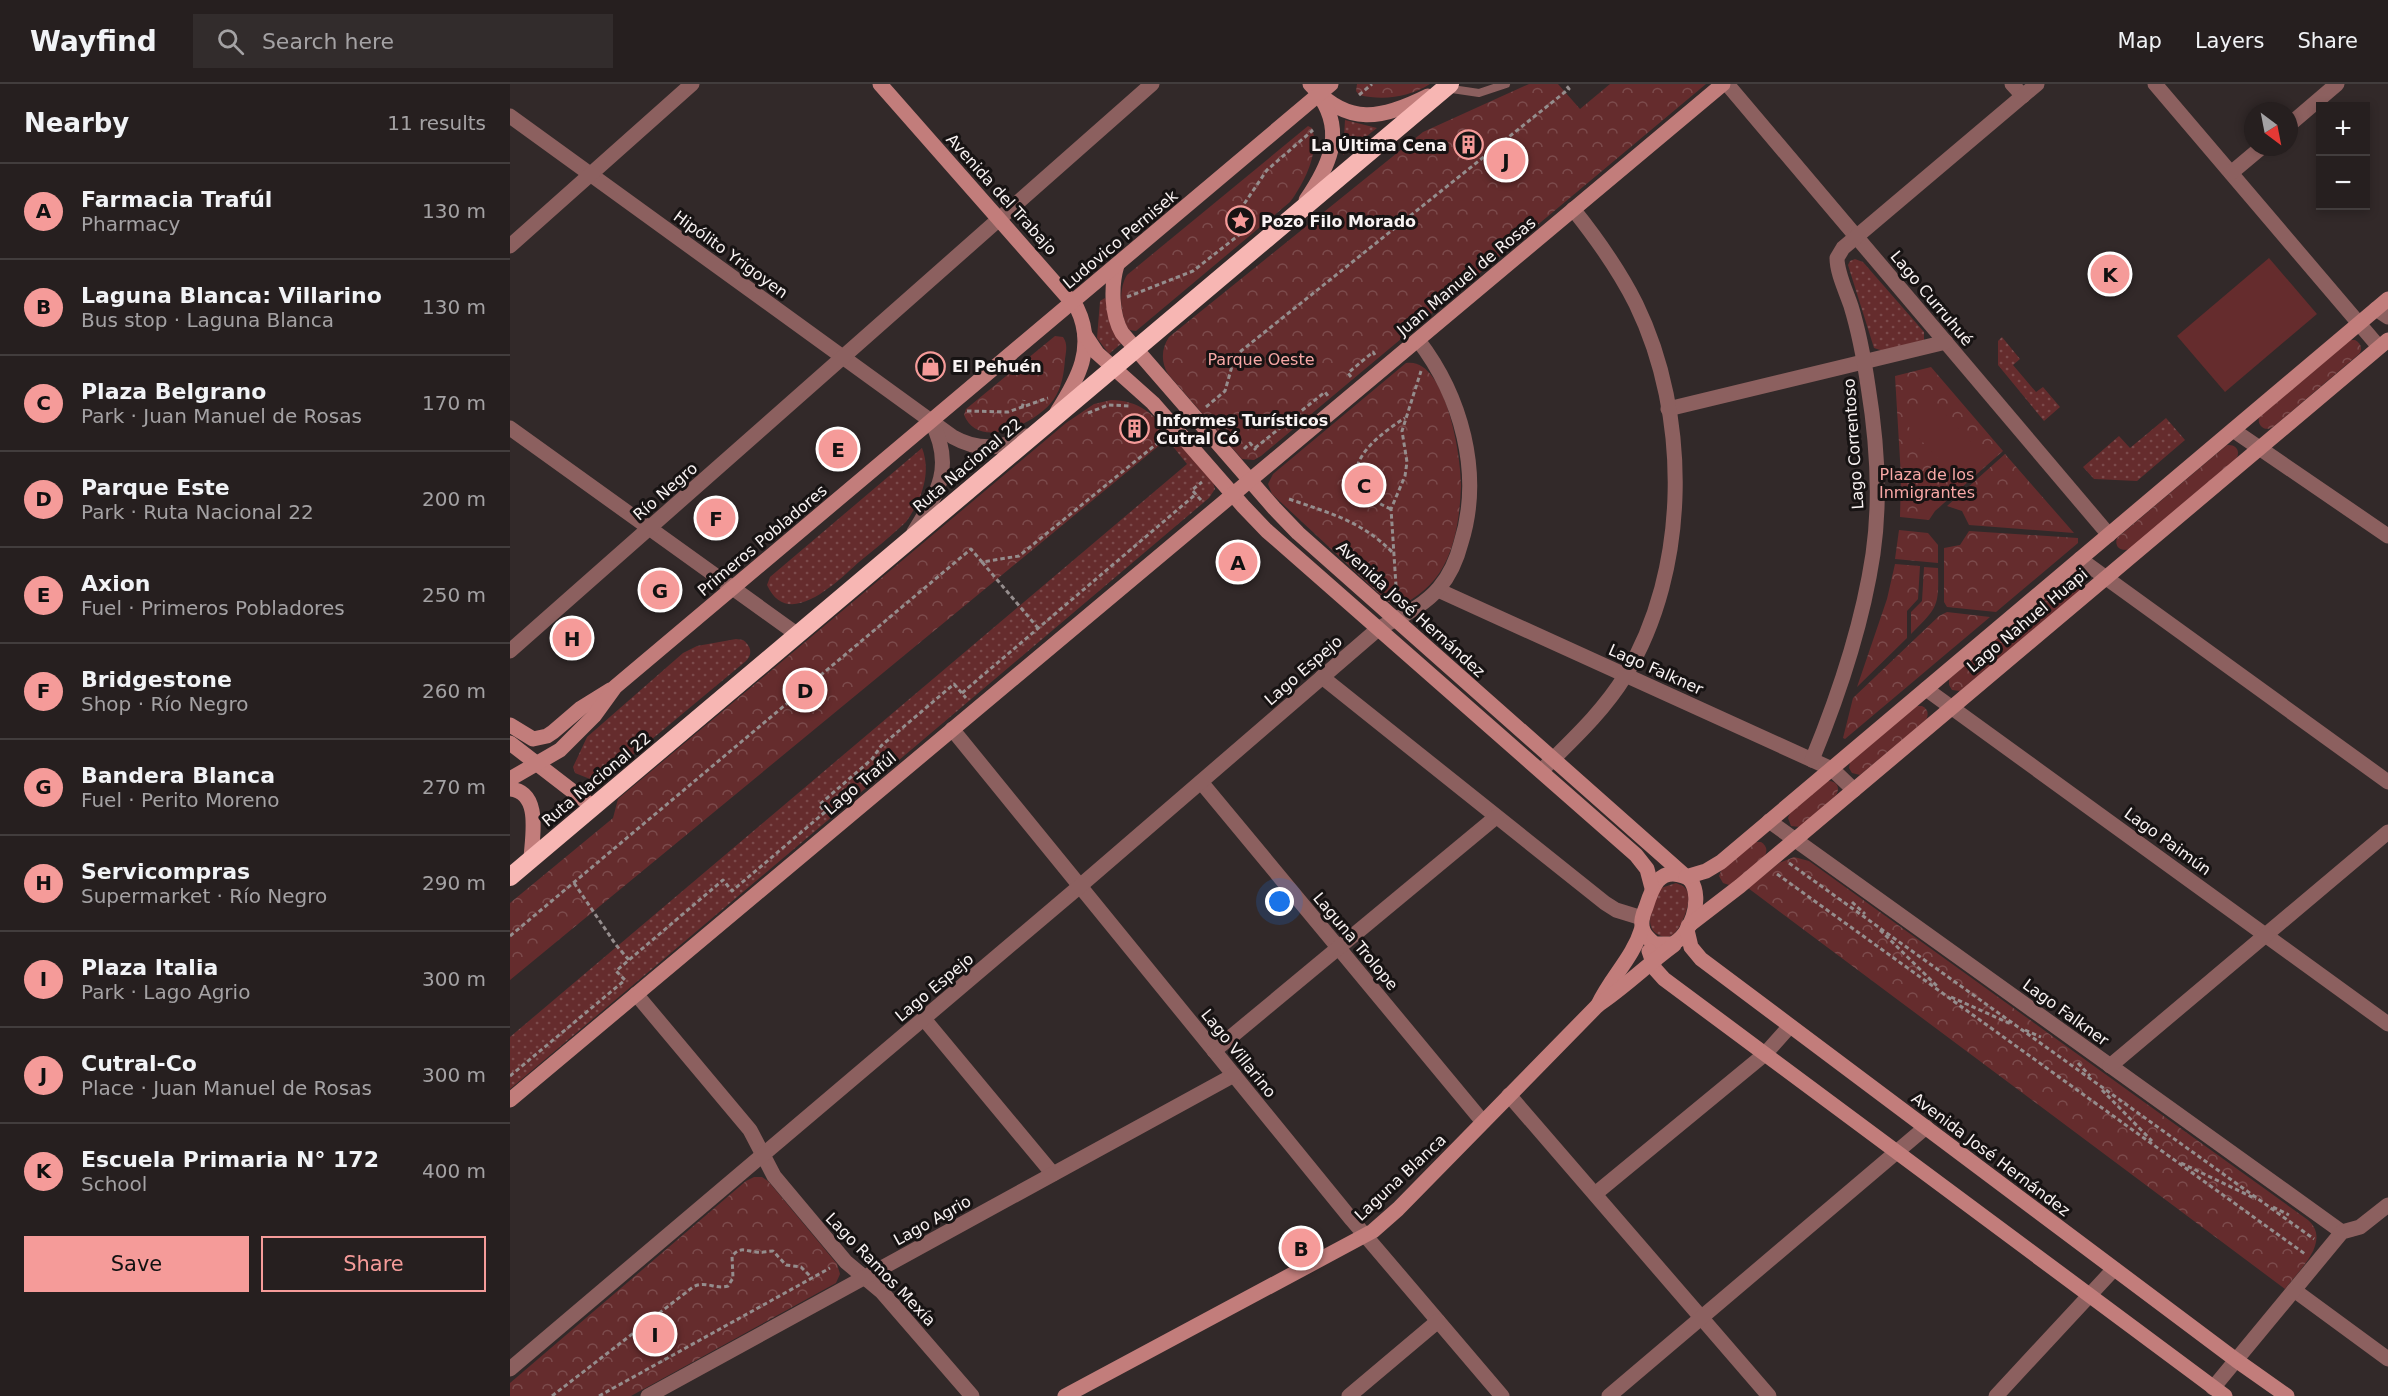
<!DOCTYPE html>
<meta charset="utf-8">
<style>
:root{--surface:#261f1f;--page:#322c2c;--text:#f1f3f6;--muted:#a4a2a4;--line:#423d3d;--accent:#f59b99}
body{margin:0;font-family:"DejaVu Sans",sans-serif;background:var(--page);color:var(--text)}
.controls{position:absolute;right:18px;top:18px;display:grid;overflow:hidden;border-radius:0px;box-shadow:0 3px 9px #0003}
.controls button{width:54px;height:54px;display:grid;place-items:center;padding:0;border:0;border-bottom:2px solid var(--line);background:var(--surface);color:var(--text);font:30px sans-serif}
.compass{position:absolute;left:1734px;top:18px;width:54px;height:54px;border-radius:50%;background:var(--surface);box-shadow:0 3px 9px #0003;rotate:148deg}
.you{position:absolute;left:770px;top:818px;width:21px;height:21px;margin:-15px;border:4px solid #fff;border-radius:50%;background:#1a73e8;box-shadow:0 0 0 9px #1a73e833}
.badge{display:grid;place-items:center;width:39px;height:39px;border-radius:50%;background:var(--accent);color:#111;font-size:20px;font-weight:700}
.pin{position:absolute;translate:-50% -50%;border:3px solid #fff;box-shadow:0 2px 6px #0006}
.list{margin:0;padding:0;list-style:none}
h2{display:flex;justify-content:space-between;align-items:center;height:78px;margin:0;padding:0 24px;font-size:26px}
h2 small{font-size:20px;font-weight:400;color:var(--muted)}
.list li{display:grid;grid-template-columns:39px 1fr auto;gap:18px;align-items:center;box-sizing:border-box;height:96px;padding:0 24px;border-top:2px solid var(--line)}
.list b{display:block;font-size:22px;white-space:nowrap}
.list p{margin:0;font-size:20px;white-space:nowrap;color:var(--muted)}
.list em{font-size:20px;font-style:normal;color:var(--muted)}
.actions{display:flex;gap:12px;padding:18px 24px}
.actions a{flex:1;padding:14px 0;border:2px solid var(--accent);border-radius:0px;text-align:center;font-size:21px;color:var(--accent)}
.actions .main{background:var(--accent);color:#111}
.icon{flex:none;width:33px;height:33px;fill:none;stroke:currentColor;stroke-width:2;stroke-linecap:round;stroke-linejoin:round}
.map{position:relative;flex:none;width:1878px;height:1312px;overflow:hidden}
header{display:flex;align-items:center;gap:36px;box-sizing:border-box;height:84px;padding:0 30px;background:var(--surface);border-bottom:2px solid var(--line)}
header strong{font-size:28px}
nav{display:flex;gap:33px;margin-inline-start:auto;font-size:21px}
.search{width:420px;height:54px;background:var(--page);display:flex;align-items:center;gap:15px;box-sizing:border-box;padding:0 21px;border-radius:0px;color:var(--muted);font-size:22px}
main{display:flex}
aside{flex:1;background:var(--surface)}
.map>svg:first-child{display:block}
</style>
<header>
<strong>Wayfind</strong>
<div class="search"><svg class="icon" aria-label="search" viewBox="0 0 24 24"><circle cx="10" cy="10" r="6"/><path d="M15 15l6 6"/></svg>Search here</div>
<nav><a>Map</a><a>Layers</a><a>Share</a></nav>
</header>
<main>
<aside>
<h2>Nearby<small>11 results</small></h2>
<ul class="list">
<li><span class="badge">A</span><div><b>Farmacia Trafúl</b><p>Pharmacy</p></div><em>130 m</em></li>
<li><span class="badge">B</span><div><b>Laguna Blanca: Villarino</b><p>Bus stop · Laguna Blanca</p></div><em>130 m</em></li>
<li><span class="badge">C</span><div><b>Plaza Belgrano</b><p>Park · Juan Manuel de Rosas</p></div><em>170 m</em></li>
<li><span class="badge">D</span><div><b>Parque Este</b><p>Park · Ruta Nacional 22</p></div><em>200 m</em></li>
<li><span class="badge">E</span><div><b>Axion</b><p>Fuel · Primeros Pobladores</p></div><em>250 m</em></li>
<li><span class="badge">F</span><div><b>Bridgestone</b><p>Shop · Río Negro</p></div><em>260 m</em></li>
<li><span class="badge">G</span><div><b>Bandera Blanca</b><p>Fuel · Perito Moreno</p></div><em>270 m</em></li>
<li><span class="badge">H</span><div><b>Servicompras</b><p>Supermarket · Río Negro</p></div><em>290 m</em></li>
<li><span class="badge">I</span><div><b>Plaza Italia</b><p>Park · Lago Agrio</p></div><em>300 m</em></li>
<li><span class="badge">J</span><div><b>Cutral-Co</b><p>Place · Juan Manuel de Rosas</p></div><em>300 m</em></li>
<li><span class="badge">K</span><div><b>Escuela Primaria N° 172</b><p>School</p></div><em>400 m</em></li>
</ul>
<div class="actions"><a class="main">Save</a><a>Share</a></div>
</aside>
<div class="map">
<svg width="1878" height="1312" viewBox="0 0 1878 1312">
<defs>
<pattern id="grass-dots" width="8" height="8" patternUnits="userSpaceOnUse" patternTransform="scale(1.5)"><rect width="8" height="8" fill="#652c2d"/><path d="M2 2h.1M6 6h.1" fill="none" stroke="#7c4b4c" stroke-width="1.8" stroke-linecap="round"/></pattern>
<pattern id="forest-crowns" width="20" height="18" patternUnits="userSpaceOnUse" patternTransform="scale(1.5)"><rect width="20" height="18" fill="#652c2d"/><path d="M2 6a3 3 0 1 1 6 0M12 15a3 3 0 1 1 6 0" fill="none" stroke="#7c4b4c"/></pattern>
</defs>
<rect width="100%" height="100%" fill="#322929"/>
<!-- grass -->
<g fill="url(#grass-dots)">
<polygon points="835,36 867,44 833,71"/>
<polygon points="1345,175 1353,178 1414,248 1414,256 1373,267 1364,264 1338,181 1340,177"/>
<polygon points="595,214 612,259 599,270 587,254 590,217"/>
<polygon points="1492,253 1510,275 1503,281 1526,308 1533,303 1550,323 1534,337 1488,281 1488,257"/>
<polygon points="1656,334 1675,356 1627,397 1584,395 1573,383 1609,352 1620,364"/>
<polygon points="662,351 703,398 705,405 699,414 0,1005 0,953 677,380 657,355"/>
<path d="M412,364C422,389 411,417 396,438C381,452 365,465 349,478C329,496 278,548 257,501L260,493Z"/>
<path d="M226,555L233,556C241,562 243,570 236,577L94,695L85,697L65,689L63,683L77,653L173,569L187,562Z"/>
<path d="M1166,799C1171,801 1175,802 1177,807C1182,817 1172,845 1162,851C1158,853 1153,853 1149,851C1131,843 1145,816 1151,804Z"/>
</g>
<!-- forest -->
<g fill="url(#forest-crowns)">
<path d="M847,0H920C899,13 874,17 849,11L846,7Z"/>
<path d="M1019,0H1048L1070,25L1100,0H1196L751,372L744,376L732,375L658,290C651,278 651,265 659,253L913,48Z"/>
<path d="M798,42L802,44C810,68 794,99 780,118L626,247L619,246C610,232 608,205 617,191Z"/>
<path d="M545,252L553,253C558,260 556,267 555,275C554,289 552,303 544,315C529,338 469,368 454,331L456,325Z"/>
<path d="M1840,256H1845C1851,259 1853,265 1849,270L1763,343C1755,348 1747,342 1749,333Z"/>
<path d="M896,279C936,272 952,375 951,403C950,430 946,460 933,483C924,500 906,515 889,522L877,517L762,410L758,400L763,390Z"/>
<polygon points="1421,283 1493,367 1425,427 1419,436 1390,433 1391,393 1385,292"/>
<path d="M601,316C629,316 644,331 662,351L0,896V819L103,734L108,715L556,339L584,320Z"/>
<path d="M1717,361C1726,360 1731,367 1726,375L1620,465C1611,468 1604,463 1607,454Z"/>
<polygon points="1495,370 1564,449 1459,441 1452,427 1437,422"/>
<polygon points="1389,446 1418,449 1428,461 1428,479 1385,475"/>
<polygon points="1459,447 1568,454 1568,459 1486,528 1437,523 1434,518 1434,464 1450,461"/>
<polygon points="1385,480 1410,482 1408,515 1397,527 1397,554 1347,603 1377,515"/>
<path d="M1414,483L1428,484C1429,523 1428,523 1401,550V528L1412,517Z"/>
<polygon points="1564,490 1572,491 1575,496 1575,502 1450,607 1442,606 1439,601 1439,595"/>
<polygon points="1437,528 1480,533 1335,655 1333,654 1343,614 1429,532"/>
<path d="M1406,622H1412C1418,625 1419,630 1416,636L1350,691L1342,689L1339,684L1340,678Z"/>
<path d="M1317,697C1326,696 1331,703 1326,711L1290,743L1281,742L1278,734L1280,729Z"/>
<path d="M1245,758H1251C1257,762 1258,767 1254,773L1224,798L1219,801L1213,799L1209,792L1211,787Z"/>
<path d="M1284,773L1299,777L1798,1136C1822,1157 1789,1186 1775,1205L1238,804L1269,779Z"/>
<polygon points="244,1093 252,1093 258,1097 327,1180 330,1190 326,1199 121,1312 0,1312 0,1299 236,1097"/>
</g>
<!-- pitch -->
<g fill="#652c2d">
<polygon points="1759,174 1807,230 1715,308 1667,252"/>
<polygon points="1424,318 1472,370 1446,394 1398,342"/>
</g>
<g fill="none" stroke-linecap="round" stroke-linejoin="round">
<!-- path -->
<g stroke="#958d8d" stroke-width="3" stroke-dasharray="4.5 3" stroke-linecap="butt">
<polyline points="849,11 862,0"/>
<polyline points="617,213 683,187 729,151 717,137 732,123 757,86 803,46"/>
<polyline points="841,293 838,289 863,268 865,271"/>
<polyline points="696,323 715,307 724,275 731,267 1055,8 1059,5 1055,0"/>
<polyline points="512,324 514,316"/>
<polyline points="457,327 498,328 538,314"/>
<polyline points="578,329 598,321 621,322"/>
<polyline points="745,364 815,308 818,312"/>
<polyline points="734,365 740,359 746,366"/>
<path d="M779,415C819,429 852,437 883,469"/>
<polyline points="691,416 682,406 692,398"/>
<path d="M881,425C816,397 855,359 895,334"/>
<polyline points="472,478 528,544"/>
<polyline points="887,517 881,425 895,392 897,378 892,347 911,287"/>
<polyline points="452,609 686,410"/>
<polyline points="1279,779 1804,1155"/>
<polyline points="1267,790 1795,1170"/>
<polyline points="64,799 106,861 119,876"/>
<polyline points="1342,818 1355,830"/>
<polyline points="1370,846 1427,902"/>
<polyline points="0,852 461,465 472,478 509,472 655,353"/>
<polyline points="1441,913 1501,940"/>
<polyline points="1515,946 1531,953"/>
<polyline points="1568,979 1580,992"/>
<polyline points="0,992 115,896 106,887 213,796 222,807 315,728 309,721 362,675 371,662 444,600 456,614"/>
<polyline points="1592,1006 1642,1057"/>
<polyline points="1671,1079 1746,1115"/>
<polyline points="1763,1123 1779,1131"/>
<path d="M42,1312L183,1203C196,1196 205,1206 218,1202L223,1194L222,1172C231,1162 235,1167 246,1168C252,1169 257,1167 263,1167L276,1181L291,1183L302,1194"/>
<polyline points="89,1312 320,1184"/>
</g>
<!-- lane -->
<polyline stroke="#8c605f" stroke-width="8" points="935,4 969,9 996,0"/>
<!-- street -->
<g stroke="#8c605f" stroke-width="15">
<polyline points="1217,0 1599,451"/>
<polyline points="1502,0 1513,12"/>
<polyline points="1645,0 1869,263"/>
<path d="M0,32L443,353C468,367 492,366 516,352"/>
<polyline points="1779,41 1827,0"/>
<polyline points="1721,89 1752,63"/>
<polyline points="0,162 182,0"/>
<polyline points="1866,225 1878,233"/>
<polyline points="1158,325 1436,258"/>
<polyline points="0,344 288,551"/>
<polyline points="1723,346 1878,452"/>
<path d="M404,448C428,409 445,382 421,337"/>
<polyline points="1570,475 1878,698"/>
<polyline points="928,506 1322,685 1344,706"/>
<polyline points="0,567 642,0"/>
<polyline points="812,593 1095,819 1106,826 1132,834"/>
<polyline points="1416,605 1878,940"/>
<polyline points="442,645 842,1136 992,1312"/>
<path d="M1302,676C1328,613 1353,537 1363,470C1371,415 1367,357 1358,302C1354,275 1349,248 1341,222C1336,207 1327,189 1327,174L1333,164L1527,0"/>
<path d="M1031,687C1061,657 1093,628 1115,592C1180,485 1180,331 1126,220C1109,186 1087,155 1063,125"/>
<polyline points="691,698 973,1038"/>
<polyline points="1259,737 1832,1148"/>
<polyline points="126,910 240,1046 264,1092 336,1178 372,1208 462,1312"/>
<polyline points="414,935 543,1090"/>
<polyline points="704,967 986,733"/>
<polyline points="1600,982 1878,748"/>
<polyline points="999,1011 1259,1312"/>
<polyline points="1085,1110 1255,970 1280,942"/>
<polyline points="1784,1206 1878,1275"/>
<path d="M0,1285L570,802L868,545C889,533 913,523 929,504C940,491 947,475 951,459C973,389 951,312 908,256"/>
<polyline points="1703,1304 1832,1148 1850,1143 1878,1121"/>
<polyline points="138,1312 724,991"/>
<polyline points="839,1312 928,1237"/>
<polyline points="1099,1312 1416,1043"/>
<polyline points="1486,1312 1604,1185"/>
</g>
<!-- secondary -->
<g stroke="#c27d7b" stroke-width="15">
<path d="M370,0L567,224C586,263 568,295 547,328"/>
<path d="M800,0C838,43 872,35 918,12"/>
<path d="M796,116C818,84 835,50 811,14"/>
<path d="M607,181C601,201 601,230 612,249L764,424L788,449L1181,797C1193,815 1181,852 1162,860H1145C1140,856 1135,852 1133,846C1130,838 1133,830 1136,823C1142,804 1149,783 1173,792"/>
<polyline points="575,251 587,269 643,319 733,422 757,447 1126,771 1137,785 1142,804"/>
<polyline points="0,641 23,655 37,652 43,648 71,624 100,606"/>
<polyline points="0,659 83,723"/>
<polyline points="0,695 50,666 84,632 105,603 821,0"/>
<path d="M0,705C32,708 22,753 21,775"/>
<polyline points="1176,793 1196,787 1211,778 1878,215"/>
<polyline points="1178,842 1230,802 1878,256"/>
<polyline points="1177,846 1181,863 1191,875 1726,1276 1777,1312"/>
<polyline points="1139,867 1145,885 1154,895 1715,1312"/>
<path d="M1088,921C1101,893 1123,874 1132,844"/>
<polyline points="0,1016 1213,0"/>
<path d="M555,1312L863,1147L888,1125L1088,921C1115,903 1138,880 1164,861"/>
</g>
<!-- highway -->
<polyline stroke="#f7b6b3" stroke-width="18" points="0,793 940,0"/>
</g>
<!-- icons -->
<defs>
<symbol id="building-ring" viewBox="-11 -11 22 22"><circle r="9.5" fill="#171313" stroke="#f59b99" stroke-width="1.5"/><path d="M-4-6H4V6H1V3H-1V6H-4ZM-2.5-4.3h1.7v1.8h-1.7ZM.8-4.3h1.7v1.8H.8ZM-2.5-1h1.7V.8h-1.7ZM.8-1h1.7V.8H.8Z" fill="#f59b99"/></symbol>
<symbol id="sight-ring" viewBox="-11 -11 22 22"><circle r="9.5" fill="#171313" stroke="#f59b99" stroke-width="1.5"/><path d="M0-6L1.8-2.2L6-1.7L2.9 1.2L3.7 5.4L0 3.3L-3.7 5.4L-2.9 1.2L-6-1.7L-1.8-2.2Z" fill="#f59b99"/></symbol>
<symbol id="shop-ring" viewBox="-11 -11 22 22"><circle r="9.5" fill="#171313" stroke="#f59b99" stroke-width="1.5"/><path d="M-5-2.5h2.3a2.7 3.5 0 0 1 5.4 0H5L5.5 6h-11ZM-1.5-2.5h3a1.5 2.3 0 0 0-3 0Z" fill="#f59b99"/></symbol>
</defs>
<g fill-rule="evenodd">
<use href="#building-ring" x="942" y="44" width="33" height="33"/>
<use href="#sight-ring" x="714" y="120" width="33" height="33"/>
<use href="#shop-ring" x="404" y="266" width="33" height="33"/>
<use href="#building-ring" x="608" y="328" width="33" height="33"/>
</g>
<g text-anchor="middle" stroke-width="6" stroke-linejoin="round" paint-order="stroke">
<!-- poi labels -->
<g font-size="16" font-weight="bold" fill="#f8f2f2" stroke="#171313" text-anchor="start">
<text x="937" y="67" text-anchor="end">La Última Cena</text>
<text x="751" y="143">Pozo Filo Morado</text>
<text x="442" y="288">El Pehuén</text>
<text x="646" y="342">Informes Turísticos<tspan x="646" dy="18">Cutral Có</tspan></text>
</g>
<!-- street labels -->
<g font-size="16" fill="#f8f2f2" stroke="#171313">
<text transform="translate(492 110) rotate(48)" y="6">Avenida del Trabajo</text>
<text transform="translate(610 155) rotate(-40)" y="6">Ludovico Pernisek</text>
<text transform="translate(221 170) rotate(36)" y="6">Hipólito Yrigoyen</text>
<text transform="translate(956 192) rotate(-40)" y="6">Juan Manuel de Rosas</text>
<text transform="translate(1422 214) rotate(50)" y="6">Lago Curruhué</text>
<text transform="translate(1343 360) rotate(-94)" y="6">Lago Correntoso</text>
<text transform="translate(457 381) rotate(-40)" y="6">Ruta Nacional 22</text>
<text transform="translate(155 407) rotate(-41)" y="6">Río Negro</text>
<text transform="translate(252 456) rotate(-40)" y="6">Primeros Pobladores</text>
<text transform="translate(901 525) rotate(42)" y="6">Avenida José Hernández</text>
<text transform="translate(1517 536) rotate(-40)" y="6">Lago Nahuel Huapi</text>
<text transform="translate(1146 585) rotate(24)" y="6">Lago Falkner</text>
<text transform="translate(793 586) rotate(-41)" y="6">Lago Espejo</text>
<text transform="translate(86 695) rotate(-40)" y="6">Ruta Nacional 22</text>
<text transform="translate(350 699) rotate(-40)" y="6">Lago Trafúl</text>
<text transform="translate(1658 757) rotate(36)" y="6">Lago Paimún</text>
<text transform="translate(846 857) rotate(50)" y="6">Laguna Trolope</text>
<text transform="translate(424 903) rotate(-40)" y="6">Lago Espejo</text>
<text transform="translate(1556 928) rotate(36)" y="6">Lago Falkner</text>
<text transform="translate(729 969) rotate(51)" y="6">Lago Villarino</text>
<text transform="translate(1481 1070) rotate(37)" y="6">Avenida José Hernández</text>
<text transform="translate(890 1093) rotate(-43)" y="6">Laguna Blanca</text>
<text transform="translate(422 1136) rotate(-29)" y="6">Lago Agrio</text>
<text transform="translate(371 1185) rotate(46)" y="6">Lago Ramos Mexía</text>
</g>
<!-- park labels -->
<g font-size="16" fill="#f8a8a6" stroke="#171313">
<text x="751" y="281">Parque Oeste</text>
<text x="1417" y="396">Plaza de los<tspan x="1417" dy="18">Inmigrantes</tspan></text>
</g>
</g>
</svg>
<div class="controls">
<button>+</button>
<button>−</button>
</div>
<svg class="compass" viewBox="-18 -18 36 36"><path d="M0-13l5 13h-10z" fill="#e53935"/><path d="M0 13l5-13h-10z" fill="#a4a2a4"/></svg>
<div class="you"></div>
<div class="pin badge" style="left:728px;top:478px">A</div>
<div class="pin badge" style="left:791px;top:1164px">B</div>
<div class="pin badge" style="left:854px;top:401px">C</div>
<div class="pin badge" style="left:295px;top:606px">D</div>
<div class="pin badge" style="left:328px;top:365px">E</div>
<div class="pin badge" style="left:206px;top:434px">F</div>
<div class="pin badge" style="left:150px;top:506px">G</div>
<div class="pin badge" style="left:62px;top:554px">H</div>
<div class="pin badge" style="left:145px;top:1250px">I</div>
<div class="pin badge" style="left:996px;top:76px">J</div>
<div class="pin badge" style="left:1600px;top:190px">K</div>
</div>
</main>
